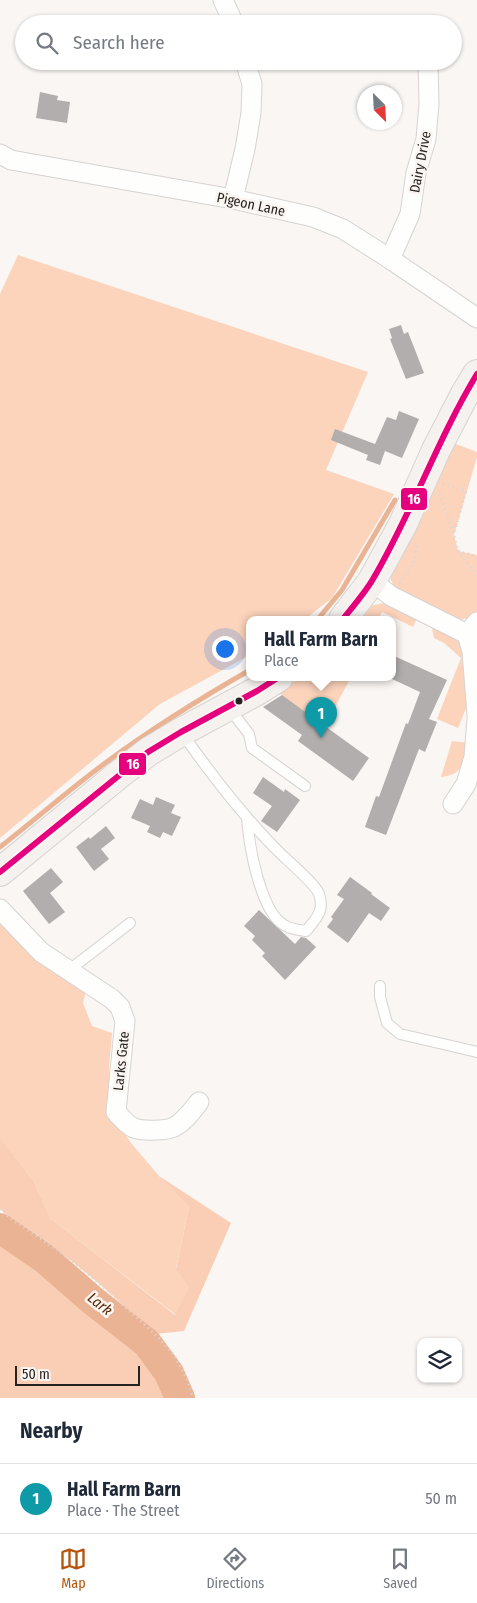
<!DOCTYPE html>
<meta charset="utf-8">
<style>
:root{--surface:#fff;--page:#f2f2f3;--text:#1f2937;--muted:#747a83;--line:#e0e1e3;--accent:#b45309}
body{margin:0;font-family:"Fira Sans Condensed",sans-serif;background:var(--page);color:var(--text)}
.controls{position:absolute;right:15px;bottom:15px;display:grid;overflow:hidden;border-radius:10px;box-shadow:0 1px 4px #0004}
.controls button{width:45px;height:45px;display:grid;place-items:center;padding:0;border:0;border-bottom:1px solid var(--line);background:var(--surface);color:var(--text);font:25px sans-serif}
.compass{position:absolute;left:357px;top:85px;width:45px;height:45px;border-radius:50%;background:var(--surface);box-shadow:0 1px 4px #0004;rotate:156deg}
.scale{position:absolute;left:15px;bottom:12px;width:125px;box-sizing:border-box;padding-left:5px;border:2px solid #252321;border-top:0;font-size:14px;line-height:18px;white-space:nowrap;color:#252321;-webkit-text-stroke:4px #fbf5f1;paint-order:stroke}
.you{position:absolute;left:224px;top:648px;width:18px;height:18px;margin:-12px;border:4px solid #fff;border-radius:50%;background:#1a73e8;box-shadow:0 0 0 8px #1a73e833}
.badge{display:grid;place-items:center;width:32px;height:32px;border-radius:50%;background:var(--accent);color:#fff;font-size:16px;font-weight:700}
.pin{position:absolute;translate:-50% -41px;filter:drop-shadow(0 1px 2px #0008)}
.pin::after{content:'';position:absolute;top:26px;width:18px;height:15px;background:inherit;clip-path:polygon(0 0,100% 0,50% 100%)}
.popup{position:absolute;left:246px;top:616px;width:150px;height:65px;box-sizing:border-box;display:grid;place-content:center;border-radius:10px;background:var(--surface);filter:drop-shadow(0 1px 4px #0005);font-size:16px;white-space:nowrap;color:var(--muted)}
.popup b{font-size:19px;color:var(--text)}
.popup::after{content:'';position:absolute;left:50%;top:100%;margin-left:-10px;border:10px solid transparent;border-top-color:var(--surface)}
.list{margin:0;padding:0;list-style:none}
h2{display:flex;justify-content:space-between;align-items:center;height:65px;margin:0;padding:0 20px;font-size:21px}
h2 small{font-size:16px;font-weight:400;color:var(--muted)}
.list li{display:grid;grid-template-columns:32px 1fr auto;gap:15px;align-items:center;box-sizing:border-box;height:70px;padding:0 20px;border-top:1px solid var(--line)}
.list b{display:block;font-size:19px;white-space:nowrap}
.list p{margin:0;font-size:16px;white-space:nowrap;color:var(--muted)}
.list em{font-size:16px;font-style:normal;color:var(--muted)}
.icon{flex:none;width:28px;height:28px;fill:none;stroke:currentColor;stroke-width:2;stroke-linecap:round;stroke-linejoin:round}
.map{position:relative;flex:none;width:477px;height:1398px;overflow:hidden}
.search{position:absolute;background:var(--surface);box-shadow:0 1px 4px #0004;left:15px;right:15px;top:15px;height:55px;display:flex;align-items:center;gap:12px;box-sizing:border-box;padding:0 18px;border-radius:28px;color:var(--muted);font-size:19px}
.sheet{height:135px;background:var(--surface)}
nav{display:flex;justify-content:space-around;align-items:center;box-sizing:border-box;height:70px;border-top:1px solid var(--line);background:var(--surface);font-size:14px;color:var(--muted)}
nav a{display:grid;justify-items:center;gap:2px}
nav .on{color:var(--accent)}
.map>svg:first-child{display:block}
</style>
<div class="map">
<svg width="477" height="1398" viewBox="0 0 477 1398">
<rect width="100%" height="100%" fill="#f9f6f3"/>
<!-- green -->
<g fill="#fcd3bb">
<polygon points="18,255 368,372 326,470 394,494 332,598 305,619 250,619 250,655 160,704 0,838 0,294"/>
<polygon points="453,443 477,452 477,457 454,535 458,551 477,555 477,613 468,618 459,620 395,589 391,580 390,569"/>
<polygon points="384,603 417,618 413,627 382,612 378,619 343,619 369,606"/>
<polygon points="431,623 459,639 468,656 462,658 467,706 458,728 437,719 461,658 444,643 434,638"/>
<polygon points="301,677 351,677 325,726 279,693"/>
<path d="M452,741L469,743C464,762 463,775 441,777Z"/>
<polygon points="0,921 42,965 86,991 83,1003 92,1026 112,1033 109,1067 110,1112 131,1143 159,1176 189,1207 176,1268 189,1288 176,1315 51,1219 33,1180 0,1138"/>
</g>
<!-- forest -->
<g fill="#faceb4">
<path d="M0,1138L33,1180L51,1219L175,1315L189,1288L176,1269L189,1207L159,1176L231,1223L184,1331L155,1334C125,1307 95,1278 62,1254C41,1239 19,1226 0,1209Z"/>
<path d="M0,1237C14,1248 28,1260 43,1270C61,1284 82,1294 100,1309C127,1333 149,1367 167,1398H0Z"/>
</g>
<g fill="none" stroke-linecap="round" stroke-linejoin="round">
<!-- stream -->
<g stroke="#eab494" stroke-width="5">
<polyline points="318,619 342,590 395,500"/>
<path d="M0,847C36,819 71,788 108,761C153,728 201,698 250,670"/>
</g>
<!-- river -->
<polyline stroke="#eab494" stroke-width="30" points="0,1228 45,1259 92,1300 147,1343 169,1373 180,1398"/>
</g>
<!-- building -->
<g fill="#b1aead">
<polygon points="40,92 58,96 57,100 70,102 67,123 36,118"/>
<polygon points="401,325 404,334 408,332 424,373 406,379 390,339 392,338 389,329"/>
<polygon points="399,411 419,419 402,458 385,451 380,465 366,460 368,455 331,440 335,429 375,444 387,417 396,420"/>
<polygon points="392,655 447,680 429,719 437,722 425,752 419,749 386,835 365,827 376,796 379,797 406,723 408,724 420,692 392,679"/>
<polygon points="282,695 369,758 353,781 298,741 302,735 263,707"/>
<polygon points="263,777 284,792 285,789 300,800 277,832 261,821 272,806 253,793"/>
<polygon points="156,797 175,805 171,813 181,817 172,836 163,832 160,838 147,832 150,826 131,818 140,799 153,805"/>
<polygon points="106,826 115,838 101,849 109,859 94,871 76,847 89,837 90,839"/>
<polygon points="51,868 63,882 50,893 65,912 49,924 23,891"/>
<polygon points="350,877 372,893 371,894 390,908 381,921 369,913 348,943 327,927 333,919 331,917 344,899 337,895"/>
<polygon points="259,910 295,944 301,937 306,938 316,947 285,980 262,956 265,953 252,940 255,936 244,926"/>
</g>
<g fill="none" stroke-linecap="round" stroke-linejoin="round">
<defs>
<g id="service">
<polyline points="229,708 249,734 252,748 305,786"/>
<path d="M182,733C210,773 240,812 274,847C284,858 315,883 319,894C325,911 316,919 306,931C299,930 290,929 284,925C260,911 249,845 247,818"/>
<polyline points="68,971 130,923"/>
<polyline points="380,986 380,997 387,1023 400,1034 477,1052"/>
</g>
<g id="minor">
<polyline points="223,0 234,24"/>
<polyline points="0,154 11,160 233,199 313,217 343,229 390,259 477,318"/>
<polyline points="233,199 245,149 251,113 252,84 245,61"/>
<polyline points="390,259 410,214 416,173 426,139 429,104 428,61"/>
<polyline points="372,581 391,596 467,634"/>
<polyline points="477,622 467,634 472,651 477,715"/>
<polyline points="453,804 466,784 474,757 477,719"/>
<path d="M0,909L41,952L112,999L120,1007L125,1021L116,1112C121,1117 127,1125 134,1128C141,1131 167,1131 174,1127C184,1122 192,1111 199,1102"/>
</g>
<g id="secondary">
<polyline points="343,619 372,581 403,524 436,450 465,394 477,374"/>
<polyline points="0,872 117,776 148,752 181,732 257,691 279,677"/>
</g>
</defs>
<!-- service casing -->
<use href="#service" stroke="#d6d3d1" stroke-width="12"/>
<!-- minor casing -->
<use href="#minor" stroke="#d6d3d1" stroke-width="21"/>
<!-- secondary casing -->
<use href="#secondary" stroke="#d6d3d1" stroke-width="30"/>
<!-- path -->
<g stroke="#d9d7d7" stroke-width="3" stroke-dasharray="1 4" stroke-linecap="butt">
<polyline points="443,484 466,491 454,534"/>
<polyline points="440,494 454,535 458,551 477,556"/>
<polyline points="458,551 477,576"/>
<polyline points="400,583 413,564 418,543"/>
<polyline points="0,1209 10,1218 63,1254 103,1287 155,1334 174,1355 187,1379 193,1398"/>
</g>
<!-- service -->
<use href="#service" stroke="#fefefd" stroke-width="10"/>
<!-- minor -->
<use href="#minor" stroke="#fefefd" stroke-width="19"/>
<!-- secondary -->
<use href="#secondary" stroke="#f5f1ee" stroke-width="28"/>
<defs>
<g id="bus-1">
<path d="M343,619C353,606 365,593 373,579C412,513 437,440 477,374"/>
<polyline points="0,872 148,752 181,732 257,691 279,677"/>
</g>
</defs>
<!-- bus-1 casing -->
<use href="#bus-1" stroke="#fbf5f1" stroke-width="10"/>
<!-- bus-1 -->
<use href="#bus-1" stroke="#e5007d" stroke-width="6"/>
</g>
<!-- markers -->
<circle fill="#252321" stroke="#fbf5f1" stroke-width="2" cx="239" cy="701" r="4.5"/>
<g text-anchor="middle" stroke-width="5" stroke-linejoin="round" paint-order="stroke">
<!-- street labels -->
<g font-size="14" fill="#252321" stroke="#fbf5f1">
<text transform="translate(420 162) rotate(-79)" y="5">Dairy Drive</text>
<text transform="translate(251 204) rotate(12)" y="5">Pigeon Lane</text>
<text transform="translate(121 1061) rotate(-84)" y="5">Larks Gate</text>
</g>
<!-- water labels -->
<g font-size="15" font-style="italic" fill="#592907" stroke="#fbf5f1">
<text transform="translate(100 1304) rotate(39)" y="5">Lark</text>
</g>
</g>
<g stroke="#fbf5f1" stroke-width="2">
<rect x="400" y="487" width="28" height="24" rx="5" fill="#e5007d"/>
<rect x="118" y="752" width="29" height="24" rx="5" fill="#e5007d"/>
</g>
<g font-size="14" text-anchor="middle" font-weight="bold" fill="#fff">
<text x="414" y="504">16</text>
<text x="133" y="769">16</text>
</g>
</svg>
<div class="controls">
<button><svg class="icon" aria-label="layers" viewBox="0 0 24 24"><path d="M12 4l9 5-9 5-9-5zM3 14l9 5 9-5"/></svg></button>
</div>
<svg class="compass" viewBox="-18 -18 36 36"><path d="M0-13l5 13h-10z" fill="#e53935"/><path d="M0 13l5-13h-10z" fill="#747a83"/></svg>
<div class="scale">50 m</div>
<div class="you"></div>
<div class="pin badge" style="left:321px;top:738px;background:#0f9aa8">1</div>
<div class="popup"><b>Hall Farm Barn</b>Place</div>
<div class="search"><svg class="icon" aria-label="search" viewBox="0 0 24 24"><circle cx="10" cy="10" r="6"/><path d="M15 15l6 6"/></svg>Search here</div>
</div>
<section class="sheet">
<h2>Nearby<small></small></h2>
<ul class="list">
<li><span class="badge" style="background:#0f9aa8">1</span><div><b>Hall Farm Barn</b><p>Place · The Street</p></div><em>50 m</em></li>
</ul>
</section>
<nav>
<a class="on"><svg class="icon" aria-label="map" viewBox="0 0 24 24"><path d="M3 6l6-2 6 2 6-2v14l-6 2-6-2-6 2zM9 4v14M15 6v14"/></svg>Map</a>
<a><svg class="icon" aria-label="directions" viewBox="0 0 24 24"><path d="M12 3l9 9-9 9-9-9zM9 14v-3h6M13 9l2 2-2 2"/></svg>Directions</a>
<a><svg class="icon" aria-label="saved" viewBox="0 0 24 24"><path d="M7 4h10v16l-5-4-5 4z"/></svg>Saved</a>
</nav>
